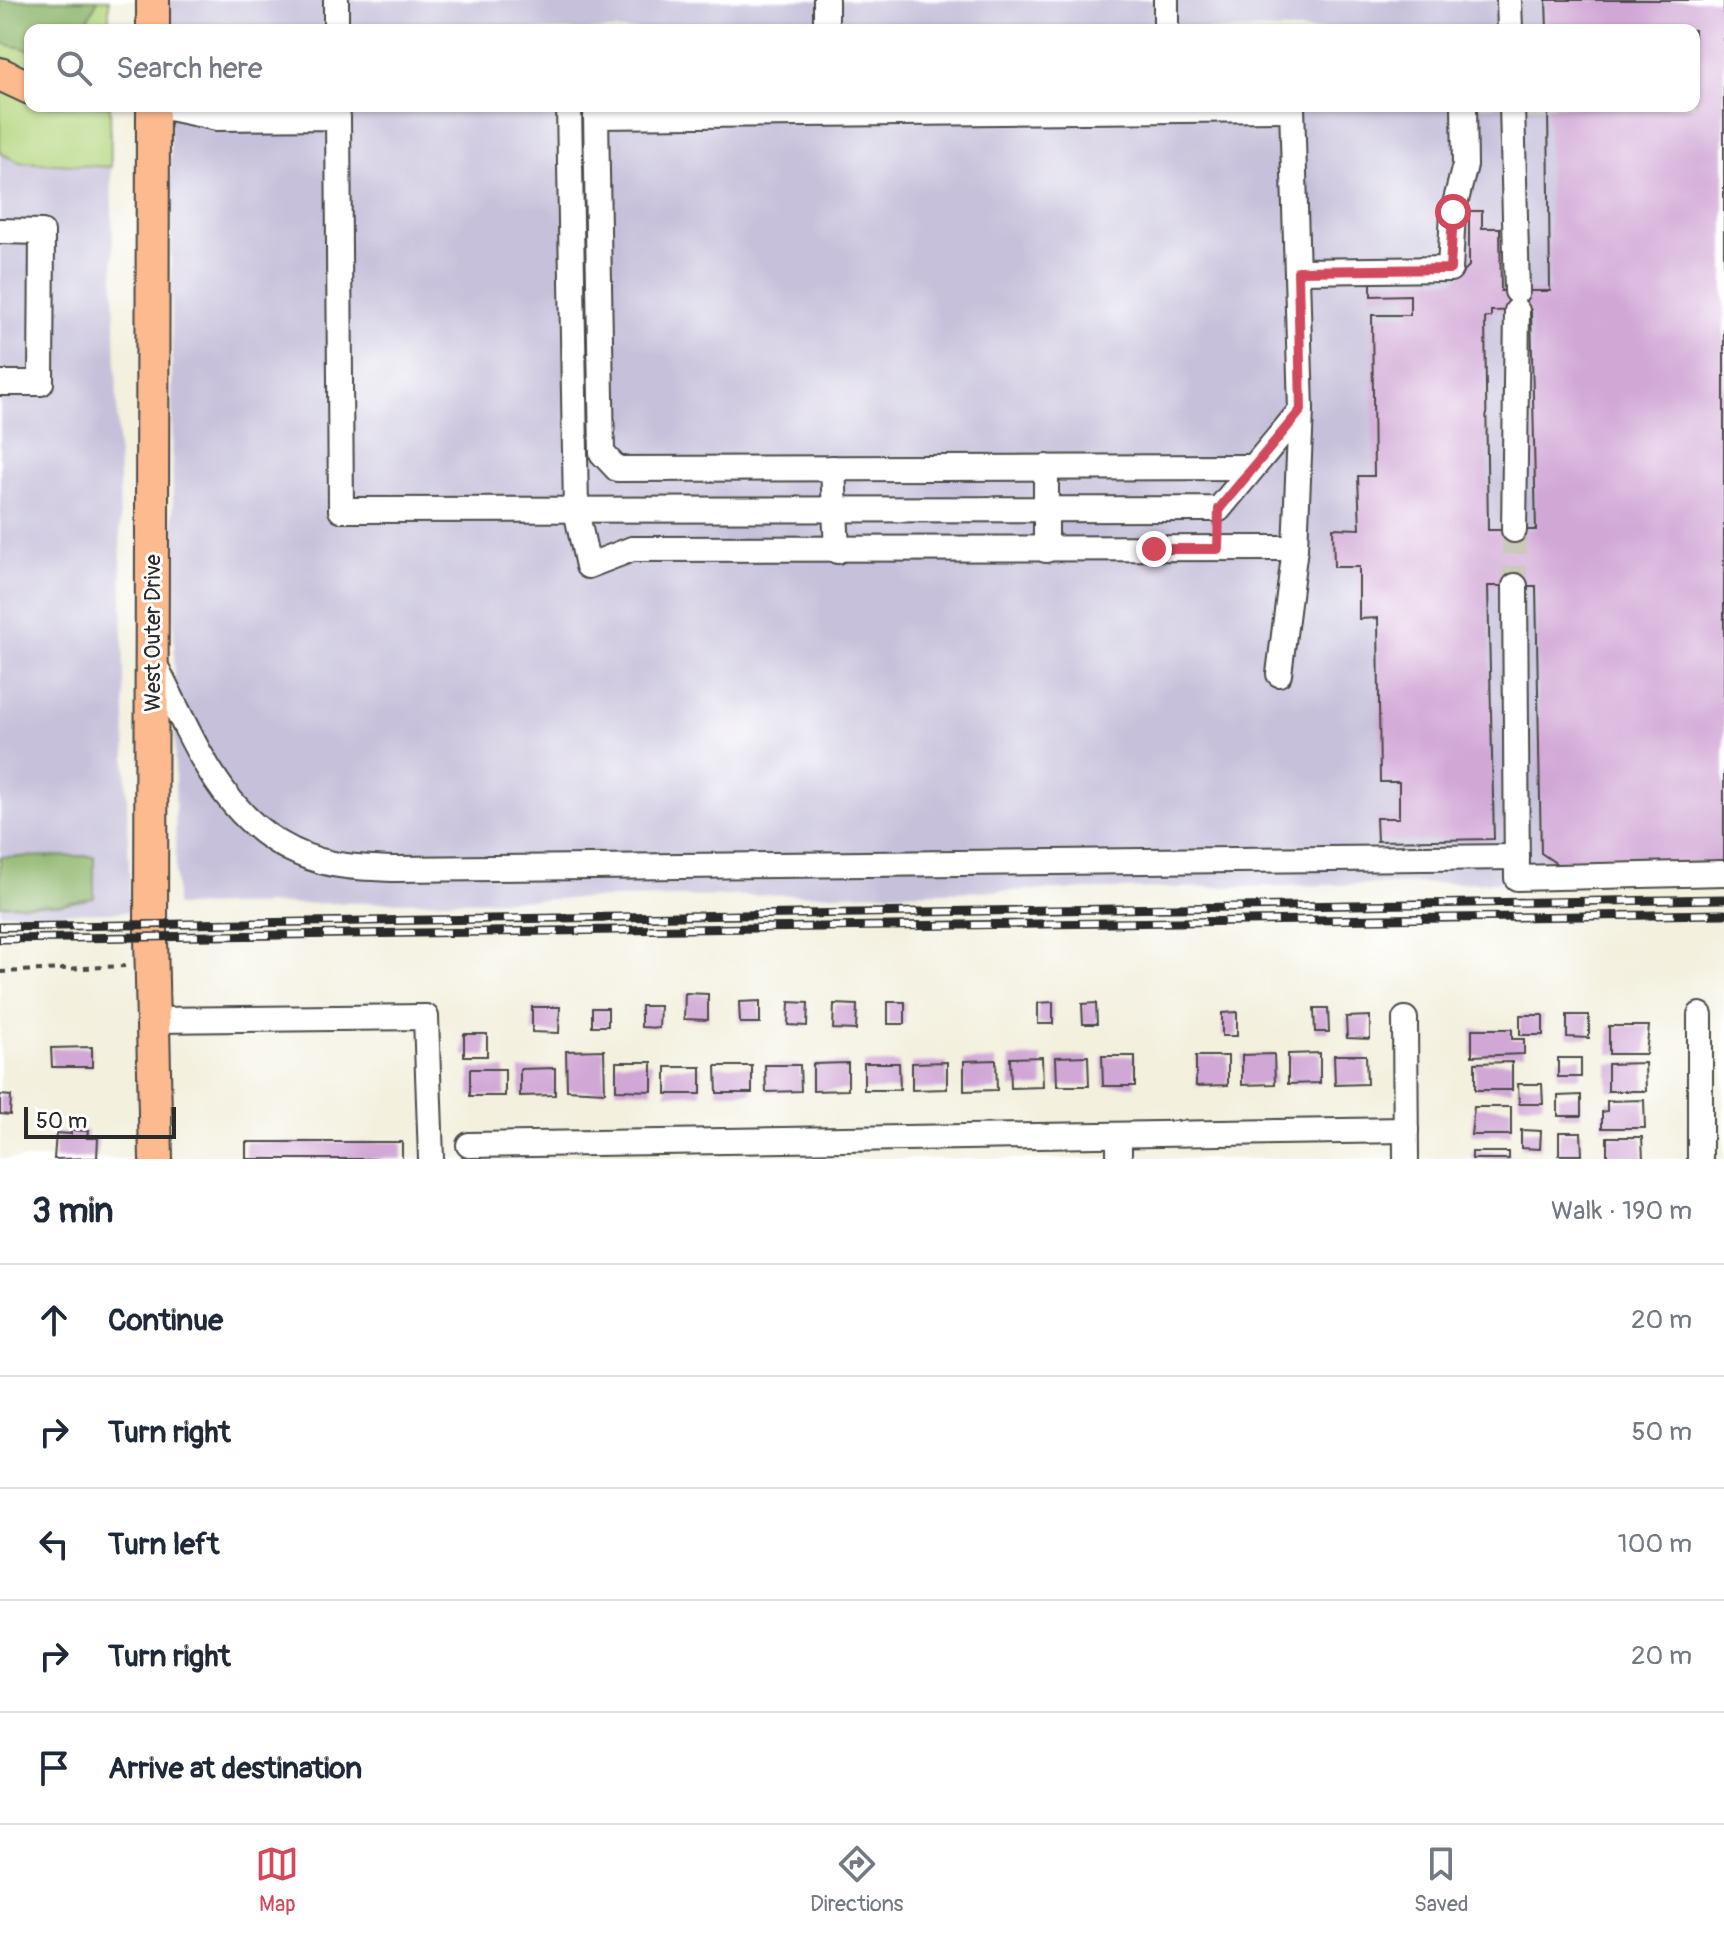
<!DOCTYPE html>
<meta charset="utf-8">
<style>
:root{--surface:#fff;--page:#f6f6f7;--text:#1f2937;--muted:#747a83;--line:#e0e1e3;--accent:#d1495b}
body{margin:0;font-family:Pangolin,sans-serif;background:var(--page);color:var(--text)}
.scale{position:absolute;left:24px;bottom:20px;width:152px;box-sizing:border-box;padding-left:8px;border:4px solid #2b2b2b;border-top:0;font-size:22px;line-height:28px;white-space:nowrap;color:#2b2b2b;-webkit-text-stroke:6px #fff;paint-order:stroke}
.stop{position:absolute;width:24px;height:24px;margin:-18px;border:6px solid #d1495b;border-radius:50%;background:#fff}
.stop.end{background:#d1495b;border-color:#fff;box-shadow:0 2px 8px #0008}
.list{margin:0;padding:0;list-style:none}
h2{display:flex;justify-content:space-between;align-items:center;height:104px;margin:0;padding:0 32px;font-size:34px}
h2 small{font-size:26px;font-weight:400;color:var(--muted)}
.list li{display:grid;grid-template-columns:52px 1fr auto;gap:24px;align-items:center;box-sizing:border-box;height:112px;padding:0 32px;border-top:2px solid var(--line)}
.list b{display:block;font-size:30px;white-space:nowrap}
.list em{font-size:26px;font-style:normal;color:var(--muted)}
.icon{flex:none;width:44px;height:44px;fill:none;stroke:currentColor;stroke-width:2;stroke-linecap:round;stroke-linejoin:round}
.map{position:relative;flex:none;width:1724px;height:1159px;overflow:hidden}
.search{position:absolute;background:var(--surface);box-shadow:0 2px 6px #0004;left:24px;right:24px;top:24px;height:88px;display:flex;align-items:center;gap:20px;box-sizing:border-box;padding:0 28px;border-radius:16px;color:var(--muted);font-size:30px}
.sheet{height:664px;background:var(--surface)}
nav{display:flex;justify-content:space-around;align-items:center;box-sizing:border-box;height:112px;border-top:2px solid var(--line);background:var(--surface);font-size:22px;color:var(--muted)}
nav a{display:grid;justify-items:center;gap:4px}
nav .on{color:var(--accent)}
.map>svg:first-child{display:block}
</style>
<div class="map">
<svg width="1724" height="1159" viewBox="0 0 1724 1159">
<rect width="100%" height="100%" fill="#fff"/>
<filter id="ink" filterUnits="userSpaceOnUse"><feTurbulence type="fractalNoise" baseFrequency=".0125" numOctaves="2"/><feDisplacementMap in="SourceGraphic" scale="16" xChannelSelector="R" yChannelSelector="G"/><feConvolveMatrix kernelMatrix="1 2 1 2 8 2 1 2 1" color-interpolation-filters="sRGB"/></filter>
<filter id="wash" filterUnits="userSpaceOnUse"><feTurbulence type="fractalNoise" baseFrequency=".006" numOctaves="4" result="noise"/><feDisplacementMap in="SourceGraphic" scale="32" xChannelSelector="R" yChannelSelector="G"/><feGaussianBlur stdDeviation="1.8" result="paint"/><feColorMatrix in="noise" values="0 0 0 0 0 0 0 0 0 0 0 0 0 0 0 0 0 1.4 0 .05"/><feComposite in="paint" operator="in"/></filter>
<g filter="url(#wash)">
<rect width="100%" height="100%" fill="#f3f0de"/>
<!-- industrial -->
<g fill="#c6c0da">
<polygon points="169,0 1724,0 1724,878 176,906 170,106 1694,106 1694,30 169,30"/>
<polygon points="0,153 19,162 111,167 130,912 0,913"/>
</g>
<!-- green -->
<polygon fill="#b3d57d" stroke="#6f8054" stroke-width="2" points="0,0 109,0 109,30 30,30 30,106 110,106 111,167 19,162 0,153"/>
<!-- forest -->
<g fill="#8eb66c" stroke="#5c704c" stroke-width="2">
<polygon points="0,0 98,0 82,30 30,30 30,50 0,43"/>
<polygon points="94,856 94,898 62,904 0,905 0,857"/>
</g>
<g id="blocks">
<!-- building -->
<g fill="#d1a7d6" fill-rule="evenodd">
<path d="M1546,0H1724V863L1560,866L1541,853L1536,586H1488L1494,839L1377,841L1376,818H1399V782H1380L1378,618L1359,619V567H1334L1333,528L1360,529L1358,476H1374L1372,315H1410V295L1371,296V282L1455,280L1469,266V211H1482V228H1500L1501,291H1550L1548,106H1694V30H1547ZM1531,310L1536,530H1488L1485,318L1491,317V311Z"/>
<polygon points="685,993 708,994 708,1020 684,1019"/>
<polygon points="760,1001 760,1023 740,1023 739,1002"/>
<polygon points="789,1002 808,1003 807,1026 788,1025"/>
<rect x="888" y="1002" width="17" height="22"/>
<polygon points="1053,1002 1053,1024 1038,1024 1038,1003"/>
<polygon points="1096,1003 1097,1024 1083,1024 1082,1004"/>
<polygon points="834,1004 857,1005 856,1030 833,1029"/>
<polygon points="641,1006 660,1006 659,1028 641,1027"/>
<polygon points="532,1007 560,1007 559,1033 532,1032"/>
<rect x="592" y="1008" width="16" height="18"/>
<polygon points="1314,1008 1328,1008 1329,1032 1315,1032"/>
<polygon points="1237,1012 1237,1036 1222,1036 1222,1013"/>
<rect x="1520" y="1015" width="23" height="20"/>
<polygon points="1567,1015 1589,1015 1589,1038 1567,1037"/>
<polygon points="1370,1016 1370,1039 1347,1038 1346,1017"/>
<polygon points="1609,1026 1649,1026 1646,1054 1609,1054"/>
<polygon points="1472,1029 1512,1029 1512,1039 1524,1039 1524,1054 1472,1056"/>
<rect x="464" y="1034" width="23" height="22"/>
<polygon points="92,1047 92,1067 52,1067 51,1048"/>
<polygon points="604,1050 605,1092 567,1090 566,1051"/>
<polygon points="1320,1053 1320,1083 1288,1084 1288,1054"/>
<polygon points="1274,1054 1275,1084 1242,1085 1242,1055"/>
<polygon points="1334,1055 1366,1055 1367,1084 1335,1085"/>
<polygon points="1088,1056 1089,1086 1057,1086 1056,1057"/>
<polygon points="1102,1056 1135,1056 1135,1086 1103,1086"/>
<polygon points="1196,1056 1228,1056 1228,1085 1196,1086"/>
<polygon points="1042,1057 1043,1087 1011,1088 1010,1058"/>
<rect x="1558" y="1058" width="23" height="19"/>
<polygon points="996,1060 997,1090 964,1091 964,1061"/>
<polygon points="616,1062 652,1062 652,1091 616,1090"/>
<polygon points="947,1062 947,1089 912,1090 912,1063"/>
<polygon points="1512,1062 1512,1090 1475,1090 1475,1063"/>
<polygon points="848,1063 848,1090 813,1091 813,1064"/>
<polygon points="864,1063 899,1063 900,1090 864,1090"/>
<polygon points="1645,1063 1646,1091 1608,1091 1608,1064"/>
<polygon points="765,1065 800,1065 801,1091 766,1092"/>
<polygon points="716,1066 752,1066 752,1093 717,1093"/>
<rect x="666" y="1067" width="35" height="27"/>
<polygon points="555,1068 555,1095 520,1096 520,1069"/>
<rect x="470" y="1069" width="35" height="27"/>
<polygon points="1518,1084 1542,1084 1543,1104 1519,1104"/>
<polygon points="0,1095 11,1096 10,1115 0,1114"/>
<polygon points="1581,1095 1581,1116 1558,1116 1558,1096"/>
<polygon points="1644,1100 1645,1128 1602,1128 1602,1112 1607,1111 1607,1101"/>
<polygon points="1474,1107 1511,1107 1511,1135 1471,1135"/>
<polygon points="71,1130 88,1131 87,1138 98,1138 97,1158 54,1159 56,1133 71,1134"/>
<polygon points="1521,1130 1541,1131 1540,1149 1521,1148"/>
<polygon points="1559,1132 1581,1132 1582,1155 1559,1155"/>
<polygon points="1607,1137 1642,1137 1643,1159 1607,1159"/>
<rect x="246" y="1142" width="156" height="17"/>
<rect x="1472" y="1152" width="37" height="7"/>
</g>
</g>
</g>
<g filter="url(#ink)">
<use href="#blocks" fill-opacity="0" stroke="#494946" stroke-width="2"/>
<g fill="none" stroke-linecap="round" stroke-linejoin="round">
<!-- minor-tunnel -->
<polyline stroke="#cbc9ba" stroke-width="24" stroke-dasharray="24 12" stroke-linecap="butt" points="1514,530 1515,586"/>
<defs>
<g id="minor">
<polyline points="336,0 336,30"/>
<polyline points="826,0 826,30"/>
<polyline points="1166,0 1166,30"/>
<polyline points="1509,0 1510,30"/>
<polyline points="160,106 217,118 338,117 341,510 1219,509 1301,410 1292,106"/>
<polyline points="569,106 576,510 588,566 632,549 1295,548"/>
<polyline points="1512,106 1517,291"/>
<polyline points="0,231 42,232 41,383 0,383"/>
<polyline points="1298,271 1450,269 1453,212 1465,165 1464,106"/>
<polyline points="1046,467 1046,550"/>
<polyline points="1252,467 617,469 602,453 596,116 1292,109"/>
<polyline points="833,468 837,551"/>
<polyline points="1514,530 1517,311"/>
<polyline points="1515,586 1517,878 1724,873"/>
<path d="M153,661C197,745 227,842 333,864C353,868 375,868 395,869L1517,857"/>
<polyline points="1279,674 1295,548 1301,410"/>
<polyline points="1700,1015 1700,1159"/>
<polyline points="1405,1019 1406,1159"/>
<polyline points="154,1020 426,1017 431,1159"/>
<polyline points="1119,1135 1119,1159"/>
<polyline points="469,1145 1406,1130"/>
</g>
<g id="major">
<polyline points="153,0 153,30"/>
<polyline points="0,74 30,88"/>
<polyline points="153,106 151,937 156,1159"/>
</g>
</defs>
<!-- minor casing -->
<use href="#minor" stroke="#494946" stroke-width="28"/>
<!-- major casing -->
<use href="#major" stroke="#494946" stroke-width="36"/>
<!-- path -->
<polyline stroke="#494946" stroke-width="4" stroke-dasharray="6 6" stroke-linecap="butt" points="0,972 125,966"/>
<!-- minor -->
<use href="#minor" stroke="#fff" stroke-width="24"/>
<!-- major -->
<use href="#major" stroke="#fcba8e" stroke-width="32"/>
<defs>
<g id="rail">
<polyline points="0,927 1724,899"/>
<polyline points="0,939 1724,914"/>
</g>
</defs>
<!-- rail casing -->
<use href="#rail" stroke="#2b2b2b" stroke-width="9"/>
<!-- rail -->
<use href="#rail" stroke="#fff" stroke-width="6" stroke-dasharray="18" stroke-linecap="butt"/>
</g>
</g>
<g fill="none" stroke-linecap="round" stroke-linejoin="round" filter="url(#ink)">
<!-- route -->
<polyline stroke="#d1495b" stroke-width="10" points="1154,549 1218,549 1219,509 1301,410 1298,271 1450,269 1453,212"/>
</g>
<g text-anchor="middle" stroke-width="6" stroke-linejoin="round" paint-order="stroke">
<!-- street labels -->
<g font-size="22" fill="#2b2b2b" stroke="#fff">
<text transform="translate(152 633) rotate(-90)" y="8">West Outer Drive</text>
</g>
</g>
</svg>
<div class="scale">50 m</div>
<div class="stop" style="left:1453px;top:212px"></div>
<div class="stop end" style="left:1154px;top:549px"></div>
<div class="search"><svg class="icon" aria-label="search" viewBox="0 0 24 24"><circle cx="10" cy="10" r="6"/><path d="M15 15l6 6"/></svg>Search here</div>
</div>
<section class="sheet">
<h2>3 min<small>Walk · 190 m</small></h2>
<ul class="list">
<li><svg class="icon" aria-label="ahead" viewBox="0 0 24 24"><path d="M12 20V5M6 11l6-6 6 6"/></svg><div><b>Continue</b></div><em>20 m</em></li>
<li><svg class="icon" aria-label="right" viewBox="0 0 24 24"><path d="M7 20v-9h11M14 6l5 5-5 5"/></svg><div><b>Turn right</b></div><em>50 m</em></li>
<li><svg class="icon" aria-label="left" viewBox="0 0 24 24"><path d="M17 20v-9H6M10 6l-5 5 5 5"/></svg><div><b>Turn left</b></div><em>100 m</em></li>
<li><svg class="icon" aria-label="right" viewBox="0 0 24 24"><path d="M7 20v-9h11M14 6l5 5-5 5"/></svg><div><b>Turn right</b></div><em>20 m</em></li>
<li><svg class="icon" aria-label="arrive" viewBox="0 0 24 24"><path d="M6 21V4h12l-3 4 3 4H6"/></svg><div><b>Arrive at destination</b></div></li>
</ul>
</section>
<nav>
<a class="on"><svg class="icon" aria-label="map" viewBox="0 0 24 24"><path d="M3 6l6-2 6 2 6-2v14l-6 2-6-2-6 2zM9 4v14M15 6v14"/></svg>Map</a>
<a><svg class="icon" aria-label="directions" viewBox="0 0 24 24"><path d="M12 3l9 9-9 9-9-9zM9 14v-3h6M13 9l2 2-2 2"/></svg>Directions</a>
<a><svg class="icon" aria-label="saved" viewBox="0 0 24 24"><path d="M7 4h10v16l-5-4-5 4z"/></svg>Saved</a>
</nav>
